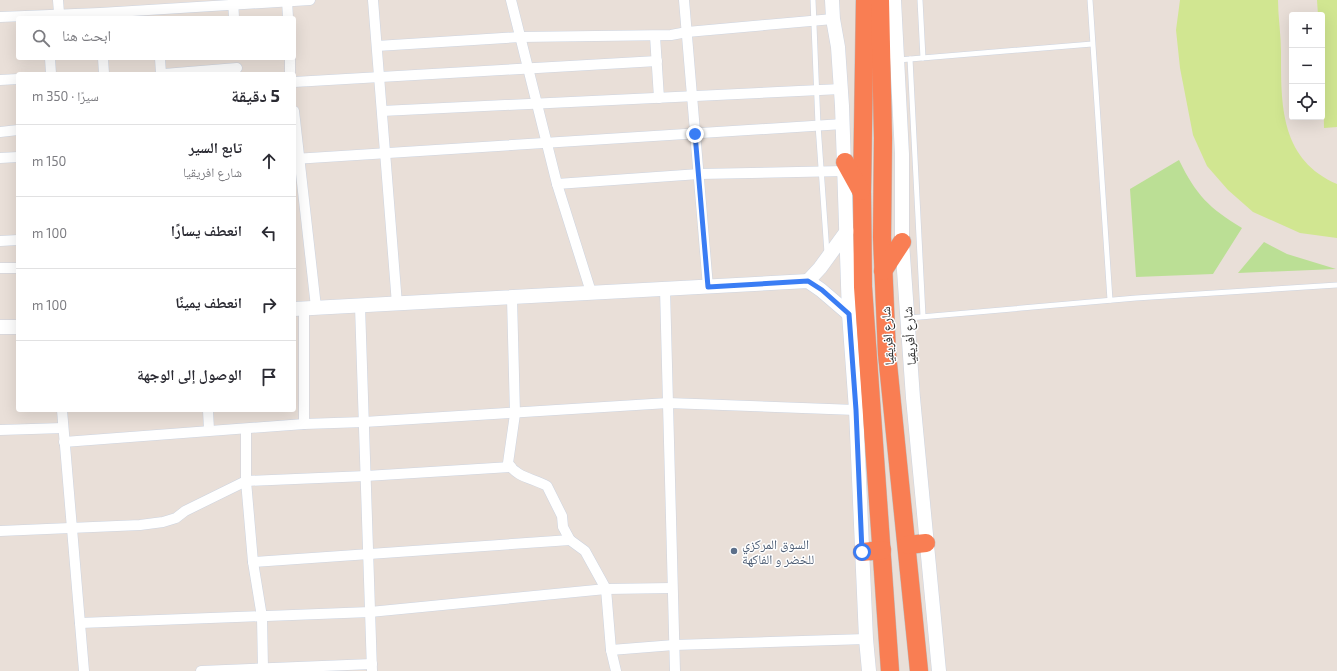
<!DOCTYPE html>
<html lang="ar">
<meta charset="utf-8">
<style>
:root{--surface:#fff;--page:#f7f7f7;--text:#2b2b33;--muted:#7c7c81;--line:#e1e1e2}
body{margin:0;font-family:"Exo 2","Noto Naskh Arabic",sans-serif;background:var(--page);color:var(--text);direction:rtl}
.controls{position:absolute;right:12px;top:12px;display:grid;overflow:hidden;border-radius:4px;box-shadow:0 4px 16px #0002}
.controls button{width:36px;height:36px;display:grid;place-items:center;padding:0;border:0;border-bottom:1px solid var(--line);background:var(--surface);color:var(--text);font:20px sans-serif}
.stop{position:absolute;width:12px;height:12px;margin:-9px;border:3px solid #3a7df4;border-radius:50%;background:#fff}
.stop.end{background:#3a7df4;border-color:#fff;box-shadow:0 1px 4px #0008}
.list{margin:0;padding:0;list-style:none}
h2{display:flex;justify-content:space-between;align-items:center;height:52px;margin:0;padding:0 16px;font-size:17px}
h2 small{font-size:13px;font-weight:400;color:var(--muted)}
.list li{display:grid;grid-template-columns:26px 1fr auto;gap:12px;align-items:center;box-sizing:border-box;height:72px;padding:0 16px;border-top:1px solid var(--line)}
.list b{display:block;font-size:15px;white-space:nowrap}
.list p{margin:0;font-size:13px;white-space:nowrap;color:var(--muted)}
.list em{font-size:13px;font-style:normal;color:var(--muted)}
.icon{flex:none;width:22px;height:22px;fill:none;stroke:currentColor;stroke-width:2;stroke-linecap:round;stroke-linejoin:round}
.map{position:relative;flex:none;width:1337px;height:671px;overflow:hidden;direction:ltr}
.search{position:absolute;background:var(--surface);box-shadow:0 4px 16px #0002;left:16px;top:16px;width:280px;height:44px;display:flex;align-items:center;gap:10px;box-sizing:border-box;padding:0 14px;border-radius:4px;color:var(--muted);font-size:15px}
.panel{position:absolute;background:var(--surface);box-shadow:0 4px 16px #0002;left:16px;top:72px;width:280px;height:340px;border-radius:4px;direction:rtl}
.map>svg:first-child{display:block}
</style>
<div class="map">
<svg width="1337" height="671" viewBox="0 0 1337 671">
<rect width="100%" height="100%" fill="#e9dfd8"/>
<!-- green -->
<g fill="#bbdf95">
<path d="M1179,160C1196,195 1209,208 1242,228L1213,274L1136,277L1130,189Z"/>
<polygon points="1264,242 1287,254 1336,269 1238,273"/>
</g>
<!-- pitch -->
<g fill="#d1e691">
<path d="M1180,0H1278C1278,17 1281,35 1281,52C1281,105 1280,159 1337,184V238L1300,233L1253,212L1228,190L1207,166L1193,135L1180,68L1176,30Z"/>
<polygon points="1317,0 1337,0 1337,127 1324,128 1322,15 1318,15"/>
</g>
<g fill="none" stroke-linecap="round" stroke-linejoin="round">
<defs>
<g id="lane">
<polyline points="813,0 818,125 827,253"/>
<polyline points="920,0 923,58"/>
<polyline points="1090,0 1110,300"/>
<polyline points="910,59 923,316"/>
<polyline points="898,60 1092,44"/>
<polyline points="909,318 1136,298 1337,285"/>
</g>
<g id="street">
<polyline points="58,0 59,13"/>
<polyline points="233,0 234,18"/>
<polyline points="287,0 288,18"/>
<polyline points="373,0 397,304"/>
<polyline points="511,0 557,184 591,292"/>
<polyline points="684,0 708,287"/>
<polyline points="0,17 100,13 310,0"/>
<polyline points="655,36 659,98"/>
<polyline points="377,46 520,37 671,35 687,32 833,19"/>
<polyline points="50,58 51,74"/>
<polyline points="103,58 104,74"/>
<polyline points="160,58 161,74"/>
<polyline points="290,58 290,74"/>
<polyline points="164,74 237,68"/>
<polyline points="0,80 18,79"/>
<polyline points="294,82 657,61"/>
<polyline points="294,111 316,307"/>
<polyline points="382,111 841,89"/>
<polyline points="0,132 18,130"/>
<polyline points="0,158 18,157"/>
<polyline points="294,159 843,124"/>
<polyline points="557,184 699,174 845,171"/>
<polyline points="0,241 18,240"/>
<polyline points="0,268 18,268"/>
<polyline points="665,289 675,671"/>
<path d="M512,298L515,414L508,463C517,478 533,478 547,486L562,516L563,527L570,540L585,551L606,589L611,650L616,671"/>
<polyline points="360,306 372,671"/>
<polyline points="62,410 84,671"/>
<polyline points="208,410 209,430"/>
<polyline points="304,424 304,308"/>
<polyline points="246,429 246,481 253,562 262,617 263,669"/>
<polyline points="0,430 63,428"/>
<polyline points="64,442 304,424 364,422 668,403 856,410"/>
<polyline points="0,531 140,525 163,522 176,518 185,511 246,481 366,476 511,467"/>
<polyline points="253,562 570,540"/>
<polyline points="80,623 370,612 606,589 672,588"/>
<polyline points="611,650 674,645 866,639"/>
<polyline points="201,671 372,664"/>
</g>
<g id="secondary">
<polyline points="832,0 833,19 838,47 842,106 849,314 856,410 866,639 869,671"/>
<polyline points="894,0 902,154 902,242 913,398 939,671"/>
<polyline points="808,281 820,268 847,231"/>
<polyline points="294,309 808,281 821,290 849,314"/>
<polyline points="0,327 18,327"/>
</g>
<g id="highway">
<polyline points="865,0 862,192 863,287 890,671"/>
<polyline points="880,0 883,138 882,237 887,354 919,671"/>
<polyline points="845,162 861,191"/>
<polyline points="883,271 902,242"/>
<polyline points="908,545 926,543"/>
<polyline points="862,552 882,550"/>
</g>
</defs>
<!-- lane casing -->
<use href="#lane" stroke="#cdd4e0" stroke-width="6"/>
<!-- street casing -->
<use href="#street" stroke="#cdd4e0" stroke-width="11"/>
<!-- secondary casing -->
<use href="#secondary" stroke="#cdd4e0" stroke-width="15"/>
<!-- highway casing -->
<use href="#highway" stroke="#bebebe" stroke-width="19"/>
<!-- lane -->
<use href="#lane" stroke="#fff" stroke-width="5"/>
<!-- street -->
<use href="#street" stroke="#fff" stroke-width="10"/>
<!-- secondary -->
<use href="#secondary" stroke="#fff" stroke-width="14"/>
<!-- highway -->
<use href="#highway" stroke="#f97e53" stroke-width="18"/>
</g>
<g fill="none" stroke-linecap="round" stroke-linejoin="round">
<!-- route -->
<polyline stroke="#3a7df4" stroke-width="5" points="695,134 708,287 808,281 822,290 849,314 856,410 862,552"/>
</g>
<!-- markers -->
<circle fill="#5c6f8a" stroke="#fff" stroke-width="1.5" cx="734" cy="551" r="4"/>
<g text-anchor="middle" stroke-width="3" stroke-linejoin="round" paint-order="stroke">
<!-- street labels -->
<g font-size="13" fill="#272727" stroke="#fff">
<text transform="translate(887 336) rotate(-94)" y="5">شارع افريقيا</text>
<text transform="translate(909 336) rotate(-94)" y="5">شارع أفريقيا</text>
</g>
<!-- service labels -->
<g font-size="13" fill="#4e5e75" stroke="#fff" text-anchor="start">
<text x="742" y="549">السوق المركزي<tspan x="742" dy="15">للخضر و الفاكهة</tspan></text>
</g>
</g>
</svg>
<div class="controls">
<button>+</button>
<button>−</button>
<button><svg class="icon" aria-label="locate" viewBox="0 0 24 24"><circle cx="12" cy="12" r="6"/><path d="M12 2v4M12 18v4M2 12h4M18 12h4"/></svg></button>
</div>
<div class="stop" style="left:862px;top:552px"></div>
<div class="stop end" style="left:695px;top:134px"></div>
<div class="search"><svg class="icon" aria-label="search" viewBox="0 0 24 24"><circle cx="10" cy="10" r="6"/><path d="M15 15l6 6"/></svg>ابحث هنا</div>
<section class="panel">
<h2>5 دقيقة<small>سيرًا · 350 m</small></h2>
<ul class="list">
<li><svg class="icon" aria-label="ahead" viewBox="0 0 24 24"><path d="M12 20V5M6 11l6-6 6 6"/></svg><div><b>تابع السير</b><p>شارع افريقيا</p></div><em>150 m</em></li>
<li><svg class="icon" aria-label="left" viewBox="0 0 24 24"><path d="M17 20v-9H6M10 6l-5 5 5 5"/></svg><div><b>انعطف يسارًا</b></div><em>100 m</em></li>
<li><svg class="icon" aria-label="right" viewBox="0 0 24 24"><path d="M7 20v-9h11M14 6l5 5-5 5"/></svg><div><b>انعطف يمينًا</b></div><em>100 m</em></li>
<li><svg class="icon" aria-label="arrive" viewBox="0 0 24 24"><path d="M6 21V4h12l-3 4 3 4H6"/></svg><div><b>الوصول إلى الوجهة</b></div></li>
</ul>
</section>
</div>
